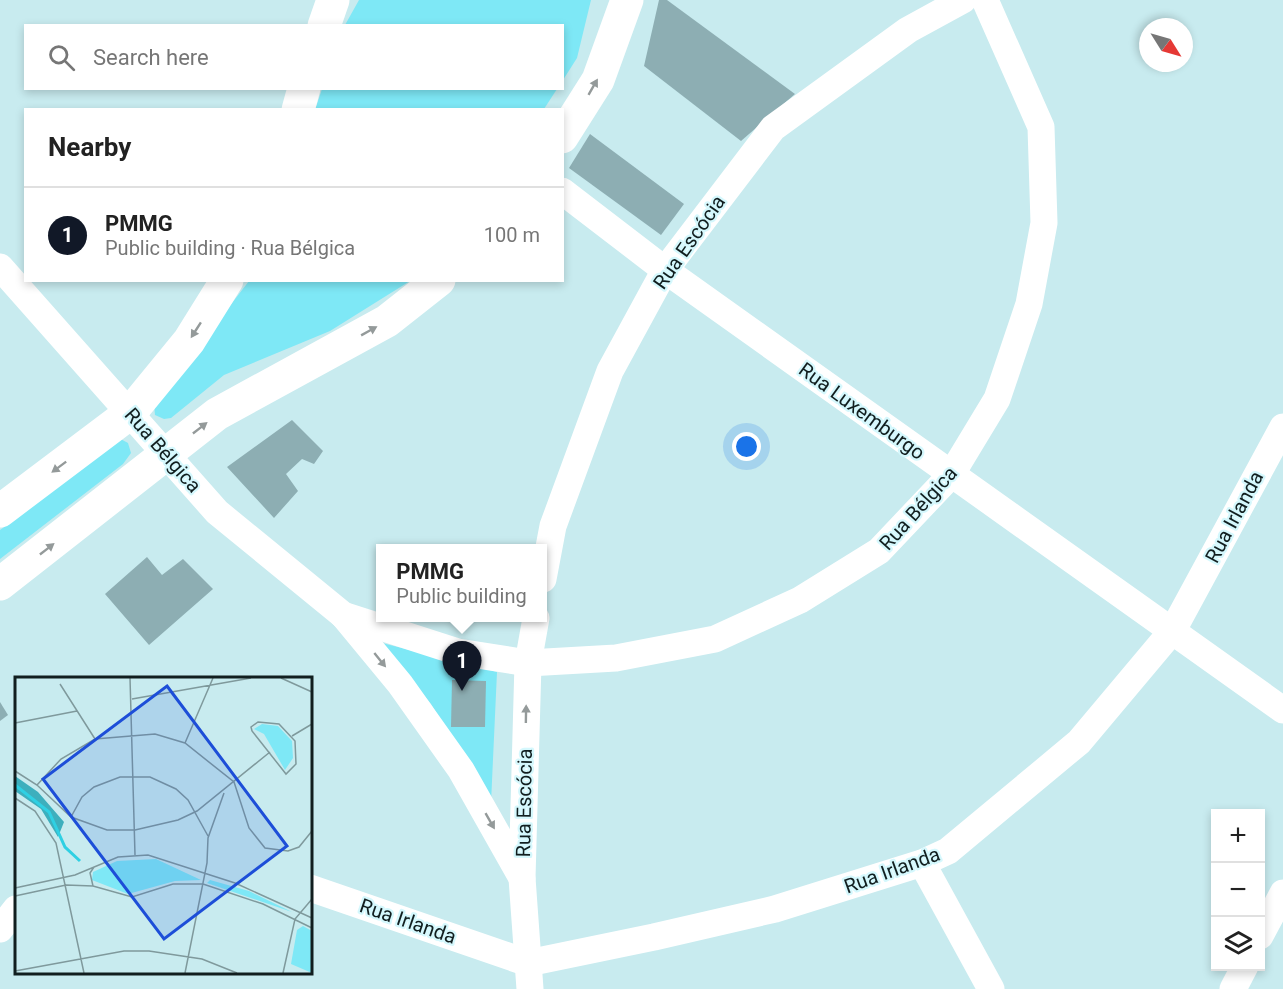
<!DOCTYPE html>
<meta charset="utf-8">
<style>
:root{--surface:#fff;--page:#f2f2f2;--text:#222;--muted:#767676;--line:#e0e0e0;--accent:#111827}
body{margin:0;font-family:Roboto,sans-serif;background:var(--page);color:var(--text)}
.controls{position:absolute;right:18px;bottom:18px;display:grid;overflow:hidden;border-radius:0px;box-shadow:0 3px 9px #0003}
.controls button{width:54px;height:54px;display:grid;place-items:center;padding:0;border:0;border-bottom:2px solid var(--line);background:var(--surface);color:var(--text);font:30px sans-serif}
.compass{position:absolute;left:1139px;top:18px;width:54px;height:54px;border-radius:50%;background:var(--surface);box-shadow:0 3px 9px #0003;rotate:127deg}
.you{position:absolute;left:747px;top:447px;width:21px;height:21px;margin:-15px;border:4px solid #fff;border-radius:50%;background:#1a73e8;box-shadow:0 0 0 9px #1a73e833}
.badge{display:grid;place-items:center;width:39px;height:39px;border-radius:50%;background:var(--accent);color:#fff;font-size:20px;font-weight:700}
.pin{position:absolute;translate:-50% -50px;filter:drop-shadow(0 2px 3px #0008)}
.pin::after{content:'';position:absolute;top:32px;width:21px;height:18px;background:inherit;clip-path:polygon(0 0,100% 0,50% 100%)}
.popup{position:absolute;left:376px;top:544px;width:171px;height:78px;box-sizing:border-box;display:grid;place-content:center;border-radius:0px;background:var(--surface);filter:drop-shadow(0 2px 4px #0005);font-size:20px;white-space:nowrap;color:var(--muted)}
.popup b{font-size:22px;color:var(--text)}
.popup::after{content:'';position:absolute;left:50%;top:100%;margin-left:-12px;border:12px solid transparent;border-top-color:var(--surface)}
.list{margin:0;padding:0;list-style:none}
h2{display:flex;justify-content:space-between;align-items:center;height:78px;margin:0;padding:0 24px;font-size:26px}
h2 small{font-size:20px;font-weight:400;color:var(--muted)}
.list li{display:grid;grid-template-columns:39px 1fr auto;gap:18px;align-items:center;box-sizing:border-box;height:96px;padding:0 24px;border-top:2px solid var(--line)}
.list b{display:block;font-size:22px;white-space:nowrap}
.list p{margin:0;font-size:20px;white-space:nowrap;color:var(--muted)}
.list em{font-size:20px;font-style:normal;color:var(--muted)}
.icon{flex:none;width:33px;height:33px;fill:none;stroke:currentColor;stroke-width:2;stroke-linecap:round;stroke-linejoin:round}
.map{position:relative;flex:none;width:1283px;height:989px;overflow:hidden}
.search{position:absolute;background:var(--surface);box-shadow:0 3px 9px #0003;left:24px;top:24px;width:540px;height:66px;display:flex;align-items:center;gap:15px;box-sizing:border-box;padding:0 21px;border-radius:0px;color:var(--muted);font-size:22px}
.panel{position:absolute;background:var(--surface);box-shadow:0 3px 9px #0003;left:24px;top:108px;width:540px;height:174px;border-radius:0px}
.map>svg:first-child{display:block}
</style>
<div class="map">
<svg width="1283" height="989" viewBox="0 0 1283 989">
<rect width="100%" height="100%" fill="#c8ebef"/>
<!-- green -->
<g fill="#7ee8f6">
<polygon points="359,0 591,0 577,58 563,80 562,26 345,25"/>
<polygon points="322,89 557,89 544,109 315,110"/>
<polygon points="249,281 410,281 330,331 224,375 171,418 164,419 155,415 154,404"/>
<polygon points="117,437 128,443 131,453 123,464 0,559 0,530 21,515"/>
<polygon points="382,643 497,672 491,803 431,704"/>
</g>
<!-- building -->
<g fill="#8daeb3">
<polygon points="659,0 667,0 795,94 741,141 644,66"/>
<polygon points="590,134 684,204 661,235 569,168"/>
<polygon points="292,420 323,451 314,464 302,459 286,474 298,491 274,518 227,467"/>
<polygon points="147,557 162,575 183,559 213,589 149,645 105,594"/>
<polygon points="452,680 486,681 485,727 451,727"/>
<polygon points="0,702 8,715 0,721"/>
</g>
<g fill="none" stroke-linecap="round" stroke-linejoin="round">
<!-- minor -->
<g stroke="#fff" stroke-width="27">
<polyline points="562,191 665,270 1283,710"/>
<polyline points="0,267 217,512 343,615 400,684 461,770 522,878"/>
<polyline points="543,579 553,526 610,371 665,270 773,128 908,30 963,0"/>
<polyline points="343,615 458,652 528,663 616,658 715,639 800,600 879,551 951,475 997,399 1029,304 1044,223 1041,127 985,0"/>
<polyline points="922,863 991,989"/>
<polyline points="310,888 528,963 654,937 775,909 922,863 948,851 1079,742 1173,630 1283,427"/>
<polyline points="0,929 16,909"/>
<polyline points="1260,936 1283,893"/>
<polyline points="530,989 522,878 528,663 536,618"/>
<polyline points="1233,989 1245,966"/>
</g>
<!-- tertiary -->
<g stroke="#fff" stroke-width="33">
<polyline points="324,26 333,0"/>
<polyline points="298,110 304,88"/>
<polyline points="562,137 598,80 627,0"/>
<polyline points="0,511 130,413 189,341 227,280"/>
<polyline points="0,584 217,414 387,321 439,280"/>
</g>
</g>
<!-- one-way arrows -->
<defs><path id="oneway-solid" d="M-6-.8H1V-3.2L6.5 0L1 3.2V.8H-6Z" transform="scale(1.5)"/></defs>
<g fill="#949a9a">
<use href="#oneway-solid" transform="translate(593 87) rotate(-60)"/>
<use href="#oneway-solid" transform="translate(196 330) rotate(123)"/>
<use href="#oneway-solid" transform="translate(369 331) rotate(-29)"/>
<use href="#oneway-solid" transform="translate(200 428) rotate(-38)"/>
<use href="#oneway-solid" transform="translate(59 467) rotate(143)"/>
<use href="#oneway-solid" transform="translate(47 549) rotate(-38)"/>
<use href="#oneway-solid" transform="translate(380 660) rotate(51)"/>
<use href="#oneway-solid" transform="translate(526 714) rotate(-89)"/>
<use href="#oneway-solid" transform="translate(490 821) rotate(60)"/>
</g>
<g text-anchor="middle" stroke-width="4.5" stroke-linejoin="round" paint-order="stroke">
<!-- street labels -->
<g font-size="20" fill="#111e1f" stroke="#d5f8fd">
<text transform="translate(689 242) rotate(-55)" y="7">Rua Escócia</text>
<text transform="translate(862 411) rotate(36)" y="7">Rua Luxemburgo</text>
<text transform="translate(163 450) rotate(49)" y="7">Rua Bélgica</text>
<text transform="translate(918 508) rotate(-48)" y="7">Rua Bélgica</text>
<text transform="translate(1234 517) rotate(-62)" y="7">Rua Irlanda</text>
<text transform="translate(524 803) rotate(-89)" y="7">Rua Escócia</text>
<text transform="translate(892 870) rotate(-20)" y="7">Rua Irlanda</text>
<text transform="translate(408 921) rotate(19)" y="7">Rua Irlanda</text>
</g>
</g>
<!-- overview -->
<g transform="translate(15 677)">
<rect width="297" height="297" fill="#c8ebef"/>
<path d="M247,47L263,49L277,64L278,81L270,93L249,57L239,52ZM141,182L186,203L160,204L113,217L77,203L78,195L102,184ZM195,203L234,214L277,235L192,206ZM288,249L297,254V296L276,287L282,253Z" fill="#7ee8f6"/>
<path d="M0,99L23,115L49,145L43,160L26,132L0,114Z" fill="#3dafbd"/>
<path fill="none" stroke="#2fd0e3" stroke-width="3" d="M0,108L34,135L50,170L65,184"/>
<path fill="none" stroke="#7f999c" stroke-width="1.5" d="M115,1L120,178M266,1L297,15M45,7L80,62M117,22L236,1M243,45L264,47L280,64L281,87L271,97L237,54L236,50ZM0,46L62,34M277,59L297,47M170,66L198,1M0,94L22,108L56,140L92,153H120L163,143L182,134L255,75M22,108L46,82L80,62L140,57L170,66L219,105L234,151L250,171L273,174L284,170L297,154M0,121L20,134L41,166L69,296M56,140L67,120L79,110L105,100H135L161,112L173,123L193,159M78,209L75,196L79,190M0,211L60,198L103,180L133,178L220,206L297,241M0,219L51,208L78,209L117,220L158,207H188L248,227L297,251M0,294L109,274H134L187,282L222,296M170,296L192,186L193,161L209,116M268,296L280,242L297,222"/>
<path fill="#1d4ed8" fill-opacity="0.15" stroke="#1d4ed8" stroke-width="3" d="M152,9L272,169L149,262L28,102Z"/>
<rect width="297" height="297" fill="none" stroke="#111e1f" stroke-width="3"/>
</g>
</svg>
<div class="controls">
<button>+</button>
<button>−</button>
<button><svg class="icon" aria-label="layers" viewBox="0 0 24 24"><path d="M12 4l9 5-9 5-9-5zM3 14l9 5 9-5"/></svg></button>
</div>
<svg class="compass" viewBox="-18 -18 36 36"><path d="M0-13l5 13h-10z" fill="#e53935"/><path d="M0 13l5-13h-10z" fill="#767676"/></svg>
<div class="you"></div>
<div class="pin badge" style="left:462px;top:691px">1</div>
<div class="popup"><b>PMMG</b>Public building</div>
<div class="search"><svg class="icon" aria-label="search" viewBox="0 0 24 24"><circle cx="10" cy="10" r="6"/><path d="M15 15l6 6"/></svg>Search here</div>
<section class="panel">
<h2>Nearby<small></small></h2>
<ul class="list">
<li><span class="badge">1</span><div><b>PMMG</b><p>Public building · Rua Bélgica</p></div><em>100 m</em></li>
</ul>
</section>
</div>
